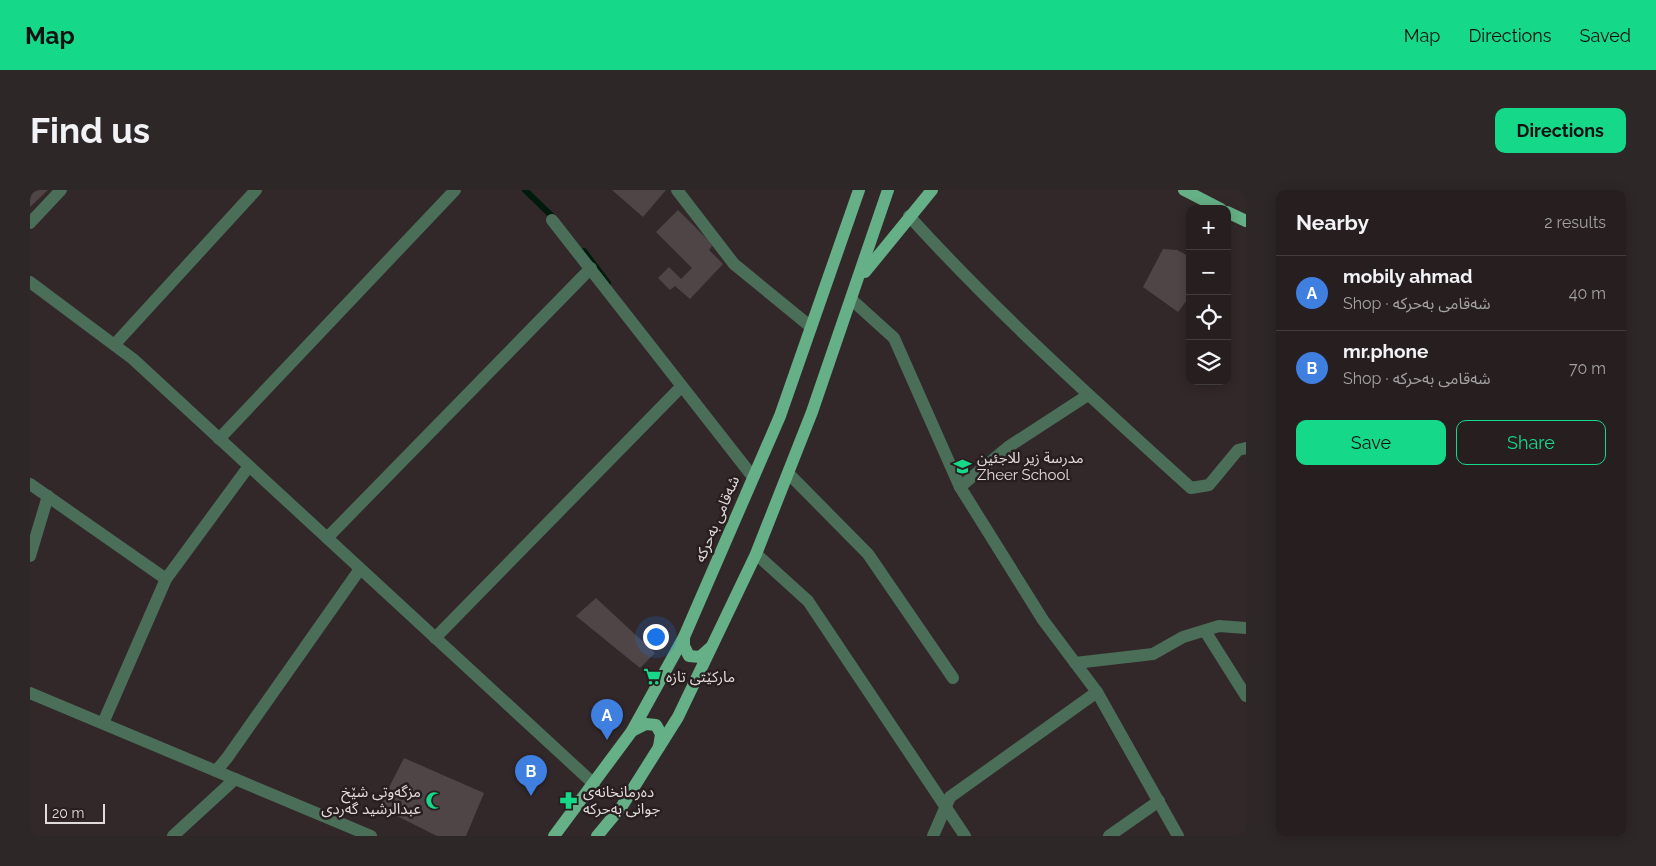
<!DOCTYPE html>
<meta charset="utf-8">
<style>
:root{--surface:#261e1f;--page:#2e2728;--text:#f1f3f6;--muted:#a4a2a4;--line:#423c3d;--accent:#15d989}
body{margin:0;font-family:Raleway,"Noto Sans Arabic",sans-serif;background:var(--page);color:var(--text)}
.controls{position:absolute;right:15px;top:15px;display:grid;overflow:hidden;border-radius:10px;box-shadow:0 2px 12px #0003}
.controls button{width:45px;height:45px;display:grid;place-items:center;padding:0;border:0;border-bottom:1px solid var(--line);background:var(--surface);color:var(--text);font:25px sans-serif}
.scale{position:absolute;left:15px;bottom:12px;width:60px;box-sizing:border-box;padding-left:5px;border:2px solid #e2dbdc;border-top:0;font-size:14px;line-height:18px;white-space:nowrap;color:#e2dbdc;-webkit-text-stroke:4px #281e1f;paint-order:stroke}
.you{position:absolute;left:625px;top:446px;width:18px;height:18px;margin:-12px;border:4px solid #fff;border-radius:50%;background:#1a73e8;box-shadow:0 0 0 8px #1a73e833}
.badge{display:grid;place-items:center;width:32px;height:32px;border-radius:50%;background:var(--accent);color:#fff;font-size:16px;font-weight:700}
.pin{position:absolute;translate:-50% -41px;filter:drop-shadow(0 1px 2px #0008)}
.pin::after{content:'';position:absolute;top:26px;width:18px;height:15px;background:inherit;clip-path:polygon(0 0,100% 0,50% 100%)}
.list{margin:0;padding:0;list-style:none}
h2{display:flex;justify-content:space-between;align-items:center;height:65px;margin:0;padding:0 20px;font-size:21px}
h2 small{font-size:16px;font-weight:400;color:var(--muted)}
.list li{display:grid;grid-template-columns:32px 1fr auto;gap:15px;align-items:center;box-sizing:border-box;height:75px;padding:0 20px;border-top:1px solid var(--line)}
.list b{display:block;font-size:19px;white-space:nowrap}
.list p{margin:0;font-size:16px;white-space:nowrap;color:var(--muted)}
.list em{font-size:16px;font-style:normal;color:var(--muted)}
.actions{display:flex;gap:10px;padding:15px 20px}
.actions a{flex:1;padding:11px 0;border:1px solid var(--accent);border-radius:10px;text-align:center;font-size:18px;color:var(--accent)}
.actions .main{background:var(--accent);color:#111}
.icon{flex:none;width:28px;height:28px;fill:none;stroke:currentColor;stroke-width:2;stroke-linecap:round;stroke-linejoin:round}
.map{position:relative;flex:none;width:1216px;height:646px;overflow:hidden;border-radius:10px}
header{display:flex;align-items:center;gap:30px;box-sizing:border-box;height:70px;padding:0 25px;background:var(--accent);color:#111}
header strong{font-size:24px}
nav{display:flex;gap:28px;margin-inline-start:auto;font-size:18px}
.intro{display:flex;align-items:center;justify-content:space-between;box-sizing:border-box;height:120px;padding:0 30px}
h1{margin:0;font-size:35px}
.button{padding:12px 22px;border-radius:10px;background:var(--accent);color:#111;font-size:18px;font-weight:700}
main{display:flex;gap:30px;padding:0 30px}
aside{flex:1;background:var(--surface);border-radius:10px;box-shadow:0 2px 12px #0003}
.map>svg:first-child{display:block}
</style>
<header>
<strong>Map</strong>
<nav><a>Map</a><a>Directions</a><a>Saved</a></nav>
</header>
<div class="intro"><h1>Find us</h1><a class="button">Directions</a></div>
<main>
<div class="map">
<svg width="1216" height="646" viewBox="0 0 1216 646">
<rect width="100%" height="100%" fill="#322829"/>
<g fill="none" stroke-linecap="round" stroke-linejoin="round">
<!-- stream -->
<g stroke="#001a0c" stroke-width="6">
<polyline points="495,0 525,29"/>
<polyline points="554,61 578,93"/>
</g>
</g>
<!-- building -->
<g fill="#4f4546">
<polygon points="0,0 18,0 0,17"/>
<polygon points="582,0 636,0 613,27"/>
<polygon points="648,20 679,51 682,56 679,60 693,74 660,109 645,96 640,100 628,88 639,77 651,89 662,78 626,42"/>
<polygon points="1133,59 1147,60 1160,67 1160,106 1148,122 1113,97"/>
<polygon points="566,408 625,463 610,478 546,426"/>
<polygon points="374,568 454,603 436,646 407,646 349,617"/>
</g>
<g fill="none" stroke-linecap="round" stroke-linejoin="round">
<!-- street -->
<g stroke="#4b6e59" stroke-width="12">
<polyline points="647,0 704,74 781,137"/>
<path d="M879,26C967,123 1064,210 1161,298L1179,295L1208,260L1216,258"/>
<polyline points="522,30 723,287"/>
<polyline points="0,33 31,0"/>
<polyline points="0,92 103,169 564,594"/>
<polyline points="822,110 864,148 930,297 1013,430 1067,502 1148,646"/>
<polyline points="85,154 226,0"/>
<polyline points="189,249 425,0"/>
<polyline points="758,283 838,364 923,488"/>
<polyline points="0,294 136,389"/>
<polyline points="930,297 978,257 1058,205"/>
<polyline points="297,348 561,78"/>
<polyline points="726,364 778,411 935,646"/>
<polyline points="0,366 18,306"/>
<polyline points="1175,441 1216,506"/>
<polyline points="405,448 651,197"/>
<polyline points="1045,473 1123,464 1153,447 1189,436 1216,438"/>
<polyline points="0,503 341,646"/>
<polyline points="73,533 136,389 219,276"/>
<polyline points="186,581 197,568 330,379"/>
<polyline points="143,646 205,589"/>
<polyline points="903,646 920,607 1067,502"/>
<polyline points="1079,646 1129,611"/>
</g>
<!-- primary -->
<g stroke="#65b086" stroke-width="12">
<polyline points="1154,0 1191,19"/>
<polyline points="1197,22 1216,31"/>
<polyline points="835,82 902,0"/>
<polyline points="654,447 654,456 659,466 670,467 680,458"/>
<polyline points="602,541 616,534 626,535 631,544 629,557"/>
<polyline points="524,646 602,541 654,447 750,226 829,0"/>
<polyline points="567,646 592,616 648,527 726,364 782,222 858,0"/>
</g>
</g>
<!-- icons -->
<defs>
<symbol id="school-bare" viewBox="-9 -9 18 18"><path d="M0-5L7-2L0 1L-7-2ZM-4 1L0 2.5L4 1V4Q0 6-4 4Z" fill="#15d989" stroke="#281e1f" stroke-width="2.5" paint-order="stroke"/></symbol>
<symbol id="supermarket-bare" viewBox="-9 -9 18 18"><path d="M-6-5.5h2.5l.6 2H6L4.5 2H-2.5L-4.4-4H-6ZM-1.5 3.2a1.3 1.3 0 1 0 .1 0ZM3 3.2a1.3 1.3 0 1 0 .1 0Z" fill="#15d989" stroke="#281e1f" stroke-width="2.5" paint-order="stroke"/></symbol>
<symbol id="mosque-bare" viewBox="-9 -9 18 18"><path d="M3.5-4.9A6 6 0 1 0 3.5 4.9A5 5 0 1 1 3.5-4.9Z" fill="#15d989" stroke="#281e1f" stroke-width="2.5" paint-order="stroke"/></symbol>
<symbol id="pharmacy-bare" viewBox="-9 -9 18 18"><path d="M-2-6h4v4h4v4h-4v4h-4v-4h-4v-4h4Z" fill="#15d989" stroke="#281e1f" stroke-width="2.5" paint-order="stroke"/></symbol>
</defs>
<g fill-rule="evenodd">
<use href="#school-bare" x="920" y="264" width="25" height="25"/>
<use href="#supermarket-bare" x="610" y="474" width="25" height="25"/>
<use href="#mosque-bare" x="392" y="598" width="25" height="25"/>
<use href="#pharmacy-bare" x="526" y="598" width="25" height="25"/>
</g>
<g text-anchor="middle" stroke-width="5" stroke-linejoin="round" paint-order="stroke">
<!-- poi labels -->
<g font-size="15" fill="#e2dbdc" stroke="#281e1f" text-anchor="start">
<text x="947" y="273">مدرسة زير للاجئين<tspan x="947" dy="17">Zheer School</tspan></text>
<text x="636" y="492">مارکێتی تازە</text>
<text x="391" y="607" text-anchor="end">مزگەوتی شێخ<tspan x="391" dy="17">عبدالرشید گەردی</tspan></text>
<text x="553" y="607">دەرمانخانەی<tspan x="553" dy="17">جوانی بەحرکە</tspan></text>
</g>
<!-- street labels -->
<g font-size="15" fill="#e2dbdc" stroke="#281e1f">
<text transform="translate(687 329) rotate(-67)" y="5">شەقامی بەحرکە</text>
</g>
</g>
</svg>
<div class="controls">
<button>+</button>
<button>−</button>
<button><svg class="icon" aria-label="locate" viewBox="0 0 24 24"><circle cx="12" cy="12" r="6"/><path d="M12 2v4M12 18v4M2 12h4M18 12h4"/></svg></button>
<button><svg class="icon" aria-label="layers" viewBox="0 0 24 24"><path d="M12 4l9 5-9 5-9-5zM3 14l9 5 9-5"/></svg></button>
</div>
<div class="scale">20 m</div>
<div class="you"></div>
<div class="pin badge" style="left:577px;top:550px;background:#3f7fe0">A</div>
<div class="pin badge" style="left:501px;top:606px;background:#3f7fe0">B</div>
</div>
<aside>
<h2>Nearby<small>2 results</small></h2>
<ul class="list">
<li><span class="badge" style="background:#3f7fe0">A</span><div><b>mobily ahmad</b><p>Shop · شەقامی بەحرکە</p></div><em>40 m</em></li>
<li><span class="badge" style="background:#3f7fe0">B</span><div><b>mr.phone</b><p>Shop · شەقامی بەحرکە</p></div><em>70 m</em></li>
</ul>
<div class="actions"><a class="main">Save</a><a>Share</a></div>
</aside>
</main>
